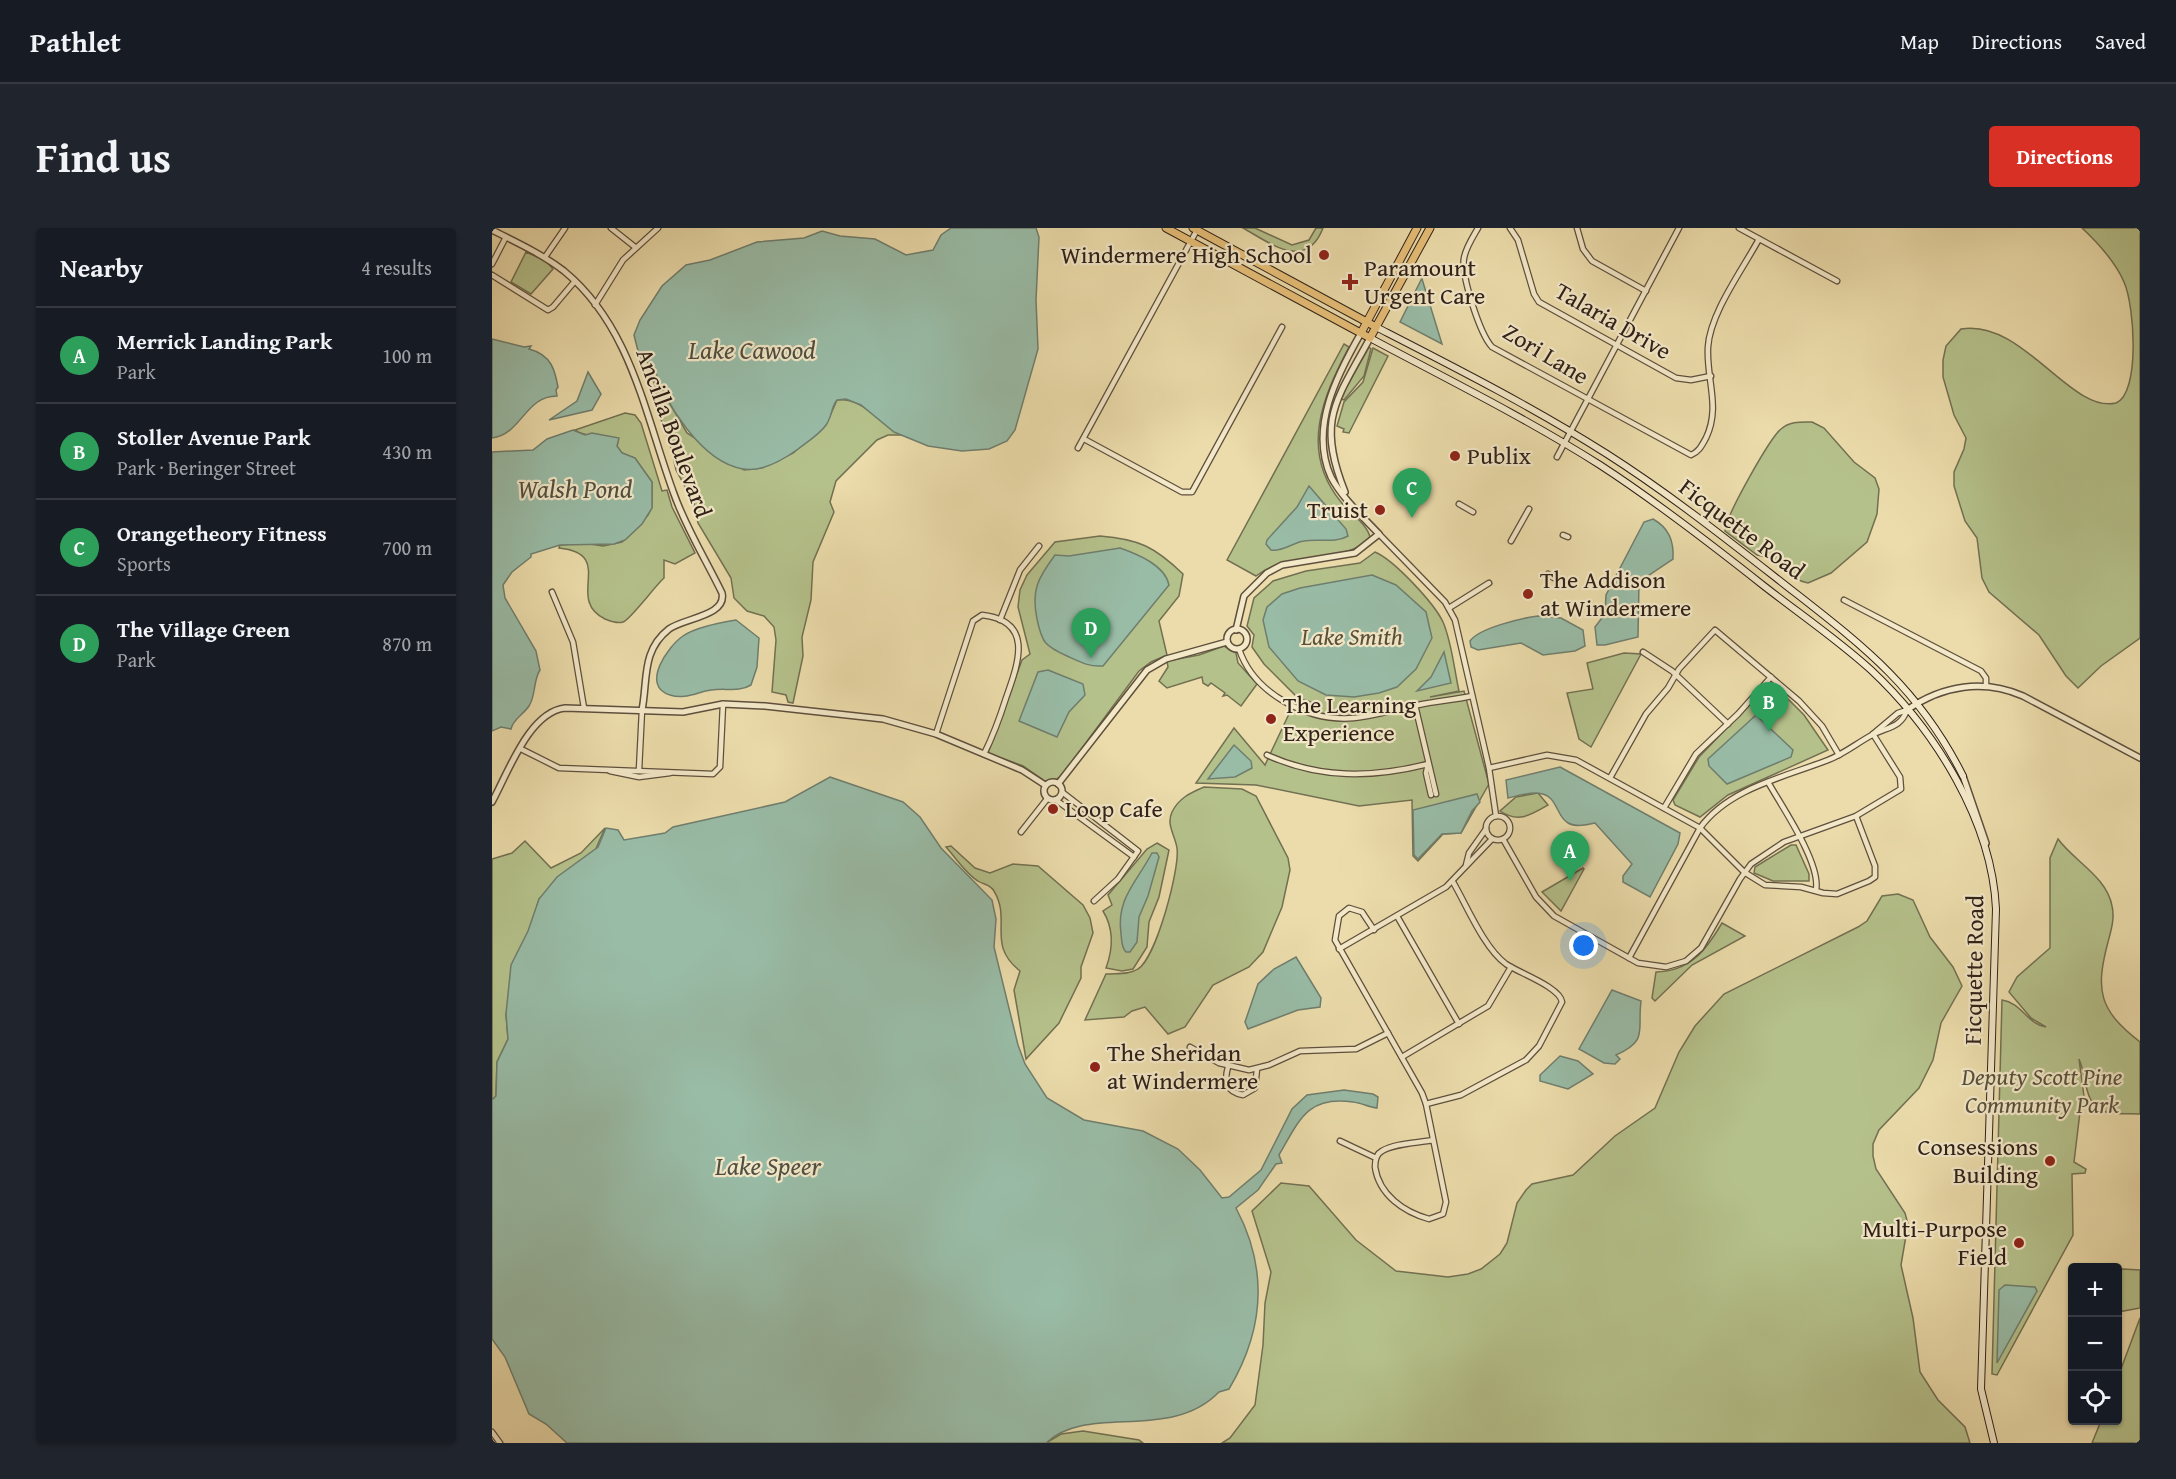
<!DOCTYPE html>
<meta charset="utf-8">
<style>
:root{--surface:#171b24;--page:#20242c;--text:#f1f3f6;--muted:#9ea1a6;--line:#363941;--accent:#d93025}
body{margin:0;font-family:"Gentium Book Plus",serif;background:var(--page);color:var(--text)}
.controls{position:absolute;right:18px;bottom:18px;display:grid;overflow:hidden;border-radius:6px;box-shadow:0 2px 4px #0004}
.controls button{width:54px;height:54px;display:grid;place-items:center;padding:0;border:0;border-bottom:2px solid var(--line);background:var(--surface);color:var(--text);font:30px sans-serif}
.you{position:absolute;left:1092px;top:718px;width:21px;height:21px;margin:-15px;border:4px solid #fff;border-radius:50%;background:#1a73e8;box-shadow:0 0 0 9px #1a73e833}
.badge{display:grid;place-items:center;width:39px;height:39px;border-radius:50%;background:var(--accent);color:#fff;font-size:20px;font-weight:700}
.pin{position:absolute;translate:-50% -50px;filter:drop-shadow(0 2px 3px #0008)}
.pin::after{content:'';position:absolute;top:32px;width:21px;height:18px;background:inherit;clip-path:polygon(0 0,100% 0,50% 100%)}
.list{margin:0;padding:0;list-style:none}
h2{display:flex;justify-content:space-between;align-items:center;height:78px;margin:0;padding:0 24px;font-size:26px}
h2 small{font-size:20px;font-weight:400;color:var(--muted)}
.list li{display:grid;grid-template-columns:39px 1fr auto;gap:18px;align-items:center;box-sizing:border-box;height:96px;padding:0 24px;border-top:2px solid var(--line)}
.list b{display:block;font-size:22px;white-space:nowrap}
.list p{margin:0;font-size:20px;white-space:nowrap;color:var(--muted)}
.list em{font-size:20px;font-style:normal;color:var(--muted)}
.icon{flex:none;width:33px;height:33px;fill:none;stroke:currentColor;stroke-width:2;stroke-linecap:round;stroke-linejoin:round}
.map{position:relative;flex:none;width:1648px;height:1215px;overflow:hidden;border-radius:6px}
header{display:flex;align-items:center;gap:36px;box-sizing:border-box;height:84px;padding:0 30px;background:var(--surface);border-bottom:2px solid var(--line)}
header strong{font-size:28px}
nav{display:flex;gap:33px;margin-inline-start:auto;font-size:21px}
.intro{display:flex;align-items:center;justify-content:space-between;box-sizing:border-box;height:144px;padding:0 36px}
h1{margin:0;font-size:42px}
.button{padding:15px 27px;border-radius:6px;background:var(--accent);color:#fff;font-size:21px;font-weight:700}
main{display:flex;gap:36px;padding:0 36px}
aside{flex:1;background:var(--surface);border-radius:6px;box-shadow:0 2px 4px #0004}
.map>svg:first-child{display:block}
</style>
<header>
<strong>Pathlet</strong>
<nav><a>Map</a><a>Directions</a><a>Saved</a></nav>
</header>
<div class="intro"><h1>Find us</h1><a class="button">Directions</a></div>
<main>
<aside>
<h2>Nearby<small>4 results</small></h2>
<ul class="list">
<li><span class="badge" style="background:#2e9e5b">A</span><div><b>Merrick Landing Park</b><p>Park</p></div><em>100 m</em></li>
<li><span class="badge" style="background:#2e9e5b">B</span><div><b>Stoller Avenue Park</b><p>Park · Beringer Street</p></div><em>430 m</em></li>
<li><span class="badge" style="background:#2e9e5b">C</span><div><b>Orangetheory Fitness</b><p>Sports</p></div><em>700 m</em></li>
<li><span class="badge" style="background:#2e9e5b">D</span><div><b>The Village Green</b><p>Park</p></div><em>870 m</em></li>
</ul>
</aside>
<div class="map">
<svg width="1648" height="1215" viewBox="0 0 1648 1215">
<rect width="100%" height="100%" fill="#ecdcab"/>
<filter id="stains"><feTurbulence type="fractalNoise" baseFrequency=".00333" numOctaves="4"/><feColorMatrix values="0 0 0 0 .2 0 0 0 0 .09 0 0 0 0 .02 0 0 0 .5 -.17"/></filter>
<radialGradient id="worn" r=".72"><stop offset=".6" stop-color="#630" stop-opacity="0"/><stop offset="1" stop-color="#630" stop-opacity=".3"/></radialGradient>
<!-- green -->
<g fill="#b5c18b" stroke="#727052" stroke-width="1.5">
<path d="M751,0H763L800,17L817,12L824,0H831C814,44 778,15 751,0Z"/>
<path d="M1590,0H1648V410L1609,438L1586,460L1574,448L1547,407L1497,364L1490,350L1485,310L1473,293L1462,258V244L1472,221L1474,210L1462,187L1451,149V132L1454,118L1469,101C1530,90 1579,186 1624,175C1648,166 1643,79 1632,54C1623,33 1606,15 1590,0Z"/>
<polygon points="34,24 54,33 61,41 39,66 19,54"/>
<path d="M852,116L857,119C831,168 807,223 849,274C857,284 875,296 878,309C858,336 799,321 764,348L735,332Z"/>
<polygon points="877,119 879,121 872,148 852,172 848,171"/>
<polygon points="881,120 896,128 857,205 851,204 852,201 845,198 852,174 871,154"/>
<path d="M161,137L174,169L195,205L252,242L270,240L301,225L334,197L345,172C373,169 387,197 410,207H396L385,212L344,253L338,274L342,284L321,334L319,372L310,409L311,428L301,475L296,474L294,467L280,464L284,412L282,399L272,388L255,383L242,370L239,350L206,295L202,275L184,242L178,215L162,173L165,163L157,140Z"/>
<path d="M133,185L143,187L149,195L170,263L175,262L180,279L203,325L183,336L172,332V350C163,358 138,392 131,394C125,396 118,393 113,391C72,371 125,326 67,320L68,317L92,315L111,318L130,314L156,287L160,279V254L143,230L130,225L125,219L126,213C114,203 96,212 83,202Z"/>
<path d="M1320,194L1332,200L1362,234L1383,250L1387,261L1385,286L1375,314L1339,345L1316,355C1296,352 1284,329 1265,327L1233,303C1233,289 1278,210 1289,201C1298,193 1309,194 1320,194Z"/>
<path d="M608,308C647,311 663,319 691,346L687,368L667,393L675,427L659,434L647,443L570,547L565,551L553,553L531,538L496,525L530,432L538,426L526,379L528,362L535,347L563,314Z"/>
<path d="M883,324C902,332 942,375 951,394C960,415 962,441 967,463L938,469L972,463L997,556L969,605L951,606L926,633L921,628L920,572L867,578L764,557L704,555L742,500L773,537L804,471L825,476L806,470L772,436L760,419L762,407L755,398L762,370L781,353L814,343L868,335Z"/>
<polygon points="732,418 744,425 746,435 765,456 749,478 735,467 731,468 733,465 719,455 716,458 711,455 710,449 675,460 667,453 676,439 675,433 707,427"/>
<polygon points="1132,425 1149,426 1099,519 1087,511 1075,465 1101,461 1095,435"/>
<polygon points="1279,454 1312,487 1336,522 1236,567 1208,589 1183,577 1181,572 1207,529"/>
<path d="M712,559L750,561L764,568L796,630L798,642L790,679L771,724L757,739L721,757L693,799L676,806L653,779L640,783L632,789L593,792L614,746C624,745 637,747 646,741C664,730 688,641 685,620C683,607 674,597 680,584C687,570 698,565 712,559Z"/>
<path d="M1046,565L1056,577C1037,588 1026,595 1008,583L1024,569Z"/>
<polygon points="113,600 102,625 47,671 14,786 16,811 5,834 4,868 0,872 0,631 20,625 33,613 59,640 89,625"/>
<path d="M1566,611C1582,633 1615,649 1620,678C1623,690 1619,703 1616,714C1603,763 1607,782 1648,814V886C1637,885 1625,887 1614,884C1591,878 1595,848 1587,831L1593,876L1588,884L1582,934L1594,941L1593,945L1580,946L1581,1007L1505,1147L1500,1146L1510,772C1530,775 1535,796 1554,799L1539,790L1517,764L1525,749L1558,720V630Z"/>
<path d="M665,615L677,622L667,669L657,694L655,719L641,741L630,743L614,740C621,721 622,701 611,683L620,677L616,667L655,621Z"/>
<polygon points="1299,617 1304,617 1317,646 1317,653 1281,653 1262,645 1263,639"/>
<path d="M459,618L483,640L498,645L521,636L546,638L591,677L598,690L601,705L589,739V750L567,795L534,831L522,762L528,743C494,716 520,693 502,663C498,656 492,657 486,653C474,646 464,630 454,619Z"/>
<polygon points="1091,640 1092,641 1069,683 1050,664"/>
<polygon points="1406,666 1421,672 1438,709 1461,739 1470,758 1449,795 1441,832 1427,860 1387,902 1381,916 1381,928 1384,941 1413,985 1416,996 1409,1037 1421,1090 1428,1144 1446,1172 1473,1199 1478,1215 730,1215 738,1210 763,1177 771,1117 773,1075 779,1044 760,983 789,955 817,958 864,1012 904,1043 956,1049 976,1046 989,1041 1008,1026 1015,1015 1025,975 1034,962 1040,956 1081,947 1123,908 1163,880 1187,824 1203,798 1232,766 1366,699 1375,693 1390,668"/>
<path d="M1230,695L1253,708L1200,737L1163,773L1160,770L1164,744C1199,743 1214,722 1230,695Z"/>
<polygon points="1631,1041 1648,1042 1648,1080 1626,1084 1626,1043"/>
<polygon points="1648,1090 1648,1215 1600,1215 1609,1193 1626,1192 1626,1149"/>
<polygon points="591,1203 647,1212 651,1215 554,1215 569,1206"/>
</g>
<!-- water -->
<g fill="#99bca7" stroke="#6f7e6e" stroke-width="1.5">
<path d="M459,0H544L547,9L544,72L546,121L523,202L515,213L497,221L470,223L436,218L402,204L369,177L354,171L345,172C339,179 340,189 334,197C328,206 315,214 306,221C291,232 270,244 251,241C209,234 172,174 161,137L148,131L142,107L148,92L170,58L194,37L218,32L265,14L312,10L330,3L348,8L383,11L414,27L441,22L449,7Z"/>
<polygon points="930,50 930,51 950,116 908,94"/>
<path d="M0,111L32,119L39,118L37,121C60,127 63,143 66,159L64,162L65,168C33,168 30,206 0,210Z"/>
<polygon points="96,144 109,166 100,182 57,192 85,173"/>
<path d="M81,202L93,207L100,205L127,210L125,218L130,225L143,230L160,254V280L150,296L133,312L122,316L68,317L39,326V329L20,344L11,357L13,370L44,423L48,442C41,453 44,467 37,478C31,487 21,491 19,501L9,499L0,503V224L41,222L55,211Z"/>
<path d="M817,258L854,301L856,308C843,316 826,310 812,313C800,315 790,324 779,322L774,316L775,312L805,279Z"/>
<path d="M1161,291C1177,300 1182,313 1181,331L1147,354L1146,409L1113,417H1105L1103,399L1113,386L1114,367L1152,294Z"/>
<path d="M628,320C645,326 673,337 677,357L611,438C597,439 588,434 575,428C553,418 550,415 545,391C539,362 546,350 563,327L577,328Z"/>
<polygon points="880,347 904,357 934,384 940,410 924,441 905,459 887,465 862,469 834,467 806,453 777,419 771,392 775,379 790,366 808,360"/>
<path d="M1046,388L1069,390L1091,402L1093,418L1083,423L1051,427L1029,415L986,422L979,419L978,413C987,400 1030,390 1046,388Z"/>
<path d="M244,392L267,410L265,439L259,457C248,464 232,460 219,462C205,464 193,472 178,467C148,458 176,418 191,408C204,399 228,395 244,392Z"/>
<polygon points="952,424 959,455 925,463 939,449"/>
<polygon points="556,442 591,456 593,467 577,484 565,509 527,493 546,444"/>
<polygon points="1264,487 1301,522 1299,529 1235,556 1217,538 1216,531"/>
<polygon points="742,517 759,533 760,540 743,549 716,551"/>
<path d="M1068,539L1188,605L1186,616L1158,669L1131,654V648L1140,636L1103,595C1055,608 1076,566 1044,565C1035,565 1025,568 1016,570L1014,552Z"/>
<path d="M338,549L411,574L428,589L449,620L500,672L504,691L502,719L526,817L533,836L555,870L592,892L651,903L686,921L708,942L730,970L737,969L769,942L800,881L815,867L852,862L881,866L886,869L885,880C876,879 870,875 861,874C815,867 807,893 787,927L790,935L784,936L766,962L744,980C777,1042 772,1102 737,1161L727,1164C677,1215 597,1175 554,1215H75L54,1196L37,1186L13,1129L0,1111V872L4,868L5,834L16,811L14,786L19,737L36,703L47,671L65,649L106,619L114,600L126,602L132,612L173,605L181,599L293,574Z"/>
<polygon points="985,566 988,574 980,583 969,605 950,606 926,631 922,627 921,582"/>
<path d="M660,625H665L667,629L656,668L647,689L645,714L638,724H634C629,719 630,713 629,706C624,671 644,655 660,625Z"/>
<polygon points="804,729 829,770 828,779 806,782 756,801 753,794 766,756 782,741"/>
<path d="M1120,762L1149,773C1145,803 1157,812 1124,827L1128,831L1123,836L1112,835L1087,821Z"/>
<polygon points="1068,828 1086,833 1101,846 1076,861 1048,853 1048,847"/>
<polygon points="1513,1057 1543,1059 1545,1063 1505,1135 1507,1062"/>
</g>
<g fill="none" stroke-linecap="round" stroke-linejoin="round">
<defs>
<g id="minor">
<polyline points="119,0 143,19"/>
<path d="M986,0C981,9 974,19 972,30C969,48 988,106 1000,119L1199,227C1207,224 1210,217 1214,210C1229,179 1214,151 1216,119C1218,85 1251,41 1267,11"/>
<polyline points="1018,0 1026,12 1042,66 1047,74 1184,150 1199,152 1219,148"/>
<polyline points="1085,0 1091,21 1100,33 1154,63"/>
<polyline points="1247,0 1345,53"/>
<polyline points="53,29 73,0"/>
<polyline points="0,36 14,9"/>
<polyline points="0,47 56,82 61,79 83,53"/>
<polyline points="103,77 131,32 166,0"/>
<polyline points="592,211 690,264 700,264 790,99"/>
<polyline points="586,220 705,2"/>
<polyline points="1065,229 1187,0"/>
<polyline points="967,276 981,284"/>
<polyline points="887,306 953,374 963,392 997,540 1004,588"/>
<polyline points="1071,307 1076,309"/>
<polyline points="1019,313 1037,281"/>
<polyline points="1056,346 1062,350"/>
<polyline points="60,364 81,414 92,480"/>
<polyline points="1352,372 1489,443 1494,450 1494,458"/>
<polyline points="957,380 997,355"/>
<polyline points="508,392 528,342 547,318"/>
<path d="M747,421C762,466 816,494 862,490C883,488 904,481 926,477C944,473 962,472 980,468"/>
<polyline points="1151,424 1180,443 1236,496"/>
<polyline points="923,477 944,566"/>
<path d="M444,506L481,393L490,387C543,393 526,436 514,470C508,489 501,508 492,526"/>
<polyline points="1381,506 1406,485 1415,482"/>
<polyline points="29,521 67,540 221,546 228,539 231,476"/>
<path d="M775,527C828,551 880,550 936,536"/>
<polyline points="936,536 934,545 939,567"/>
<polyline points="997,540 1055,527 1084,532 1208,600 1252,644 1273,657 1309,659 1331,665 1345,666 1377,653 1383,649 1383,638 1364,588"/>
<polyline points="147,542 150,482"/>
<polyline points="118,543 147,549 178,545"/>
<polyline points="1118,550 1154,486 1176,460 1187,441 1223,402 1307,473 1330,498 1347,527"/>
<path d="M1276,554C1290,579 1329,635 1324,662"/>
<polyline points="570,564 646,623 626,651 602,673"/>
<polyline points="564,572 642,629"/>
<polyline points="1172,580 1204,526 1246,486 1279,449"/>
<circle cx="1006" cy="600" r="12"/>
<polyline points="529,604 555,571"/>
<polyline points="1011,611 1044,669 1062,688 1146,735 1174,739 1194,733 1209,720 1248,651 1259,636 1292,614 1364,588 1409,561 1408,549 1381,506"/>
<polyline points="974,637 977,625 994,601"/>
<polyline points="905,688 967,796"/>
<path d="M882,702L870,684L857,680L847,688L843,712L930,865L934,876L954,974L951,986L937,991C912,984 887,967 883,939C883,933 884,926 890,923C903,915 926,915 941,912"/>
<polyline points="847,721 954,659 1000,611"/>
<path d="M1137,730L1208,600C1237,560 1293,549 1336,532C1352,526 1365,515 1380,507C1395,499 1409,500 1415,482"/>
<polyline points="698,819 727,835 757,842 777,837 808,823 864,821 896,805"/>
<polyline points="910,829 996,778 1019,739"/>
<path d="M736,839C732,853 734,864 751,867L763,860L765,841"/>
<path d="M934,876L969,867L1034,832L1047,818L1070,774C1068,759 1027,745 1014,736C992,720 975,678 961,654"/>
<polyline points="848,913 884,930"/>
<polyline points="0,1204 8,1215"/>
</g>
<g id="tertiary">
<path d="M0,2C24,14 50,26 72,43C140,99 153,188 182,266C194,300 214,332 230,365C235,388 192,390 177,401C149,423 156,452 150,482"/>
<path d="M853,264C824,192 844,173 878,110"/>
<circle cx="745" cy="411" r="10"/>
<path d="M744,402L752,368L775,345L790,337L863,325L887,306C871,289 850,270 839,249C817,200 845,147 869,105"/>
<path d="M1415,482C1451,457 1491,451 1531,468L1648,530"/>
<polyline points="1471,548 1494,615"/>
<circle cx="561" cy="563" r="9"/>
<polyline points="566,556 655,442 674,431 735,414"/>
<path d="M0,574C16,545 37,484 73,480L191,484L231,476L273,478L391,491L444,506L530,542L553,557"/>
</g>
<g id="secondary">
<path d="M884,99C962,139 1041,179 1115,226C1173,263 1228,306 1283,349C1363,412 1424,454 1471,548"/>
<path d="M878,110C955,151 1034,190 1108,237C1165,274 1219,316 1272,358C1308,386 1346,412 1379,442C1443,502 1500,593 1504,681L1489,1161L1502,1215"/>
</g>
<g id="primary">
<polyline points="674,0 878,110 938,0"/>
<polyline points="701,0 884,99"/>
<polyline points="869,105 925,0"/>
</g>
</defs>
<!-- minor casing -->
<use href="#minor" stroke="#5e4f3d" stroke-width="7"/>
<!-- tertiary casing -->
<use href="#tertiary" stroke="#5e4f3d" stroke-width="8"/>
<!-- secondary casing -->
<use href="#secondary" stroke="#2f2018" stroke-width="8"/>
<!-- primary casing -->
<use href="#primary" stroke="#2f2018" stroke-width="9"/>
<!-- minor -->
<use href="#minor" stroke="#f3e8c8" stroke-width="4.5"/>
<!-- tertiary -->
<use href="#tertiary" stroke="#f3e8c8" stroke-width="5"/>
<!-- secondary -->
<use href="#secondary" stroke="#f3e8c8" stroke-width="6"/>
<!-- primary -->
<use href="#primary" stroke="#e6be76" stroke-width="7"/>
</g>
<!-- markers -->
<g fill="#8f2418" stroke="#f3e8c8" stroke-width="2">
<circle cx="832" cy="27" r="6"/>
<path d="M855 45h6v6h6v6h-6v6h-6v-6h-6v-6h6z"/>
<circle cx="963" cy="228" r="6"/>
<circle cx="888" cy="282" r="6"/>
<circle cx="1036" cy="366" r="6"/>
<circle cx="779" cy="491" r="6"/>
<circle cx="561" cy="581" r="6"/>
<circle cx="603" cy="839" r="6"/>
<circle cx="1558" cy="933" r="6"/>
<circle cx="1527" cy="1015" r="6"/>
</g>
<g text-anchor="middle" stroke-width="4.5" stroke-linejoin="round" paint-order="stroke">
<!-- poi labels -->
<g font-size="24" fill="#2f2018" stroke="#f3e8c8" text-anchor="start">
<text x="820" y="35" text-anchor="end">Windermere High School</text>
<text x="872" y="48">Paramount<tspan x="872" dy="28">Urgent Care</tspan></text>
<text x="975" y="236">Publix</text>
<text x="876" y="290" text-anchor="end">Truist</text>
<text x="1048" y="360">The Addison<tspan x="1048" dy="28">at Windermere</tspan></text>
<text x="791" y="485">The Learning<tspan x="791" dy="28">Experience</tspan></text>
<text x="573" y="589">Loop Cafe</text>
<text x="615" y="833">The Sheridan<tspan x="615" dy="28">at Windermere</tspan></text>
<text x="1546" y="927" text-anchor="end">Consessions<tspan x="1546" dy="28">Building</tspan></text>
<text x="1515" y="1009" text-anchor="end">Multi-Purpose<tspan x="1515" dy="28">Field</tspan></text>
</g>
<!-- street labels -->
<g font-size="24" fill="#2f2018" stroke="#f3e8c8">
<text transform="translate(1121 93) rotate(30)" y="8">Talaria Drive</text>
<text transform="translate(1054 126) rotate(31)" y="8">Zori Lane</text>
<text transform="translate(182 205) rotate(70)" y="8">Ancilla Boulevard</text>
<text transform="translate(1250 301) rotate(37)" y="8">Ficquette Road</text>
<text transform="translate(1482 742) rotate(-89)" y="8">Ficquette Road</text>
</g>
<!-- park labels -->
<g font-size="24" font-style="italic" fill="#57503a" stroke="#f3e8c8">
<text x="860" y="417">Lake Smith</text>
<text x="1550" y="857">Deputy Scott Pine<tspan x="1550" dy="28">Community Park</tspan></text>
</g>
<!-- water labels -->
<g font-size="26" font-style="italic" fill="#4f4f43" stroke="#f3e8c8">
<text x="260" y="131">Lake Cawood</text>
<text x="83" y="270">Walsh Pond</text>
<text x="276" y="947">Lake Speer</text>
</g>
</g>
<rect width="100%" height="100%" filter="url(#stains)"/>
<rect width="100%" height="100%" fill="url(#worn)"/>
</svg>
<div class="controls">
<button>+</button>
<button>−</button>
<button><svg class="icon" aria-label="locate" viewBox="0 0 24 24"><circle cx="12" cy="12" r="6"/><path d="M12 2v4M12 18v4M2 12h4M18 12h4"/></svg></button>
</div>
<div class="you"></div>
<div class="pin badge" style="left:1078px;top:653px;background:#2e9e5b">A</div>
<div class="pin badge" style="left:1277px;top:504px;background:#2e9e5b">B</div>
<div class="pin badge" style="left:920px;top:290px;background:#2e9e5b">C</div>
<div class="pin badge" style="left:599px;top:430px;background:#2e9e5b">D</div>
</div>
</main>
